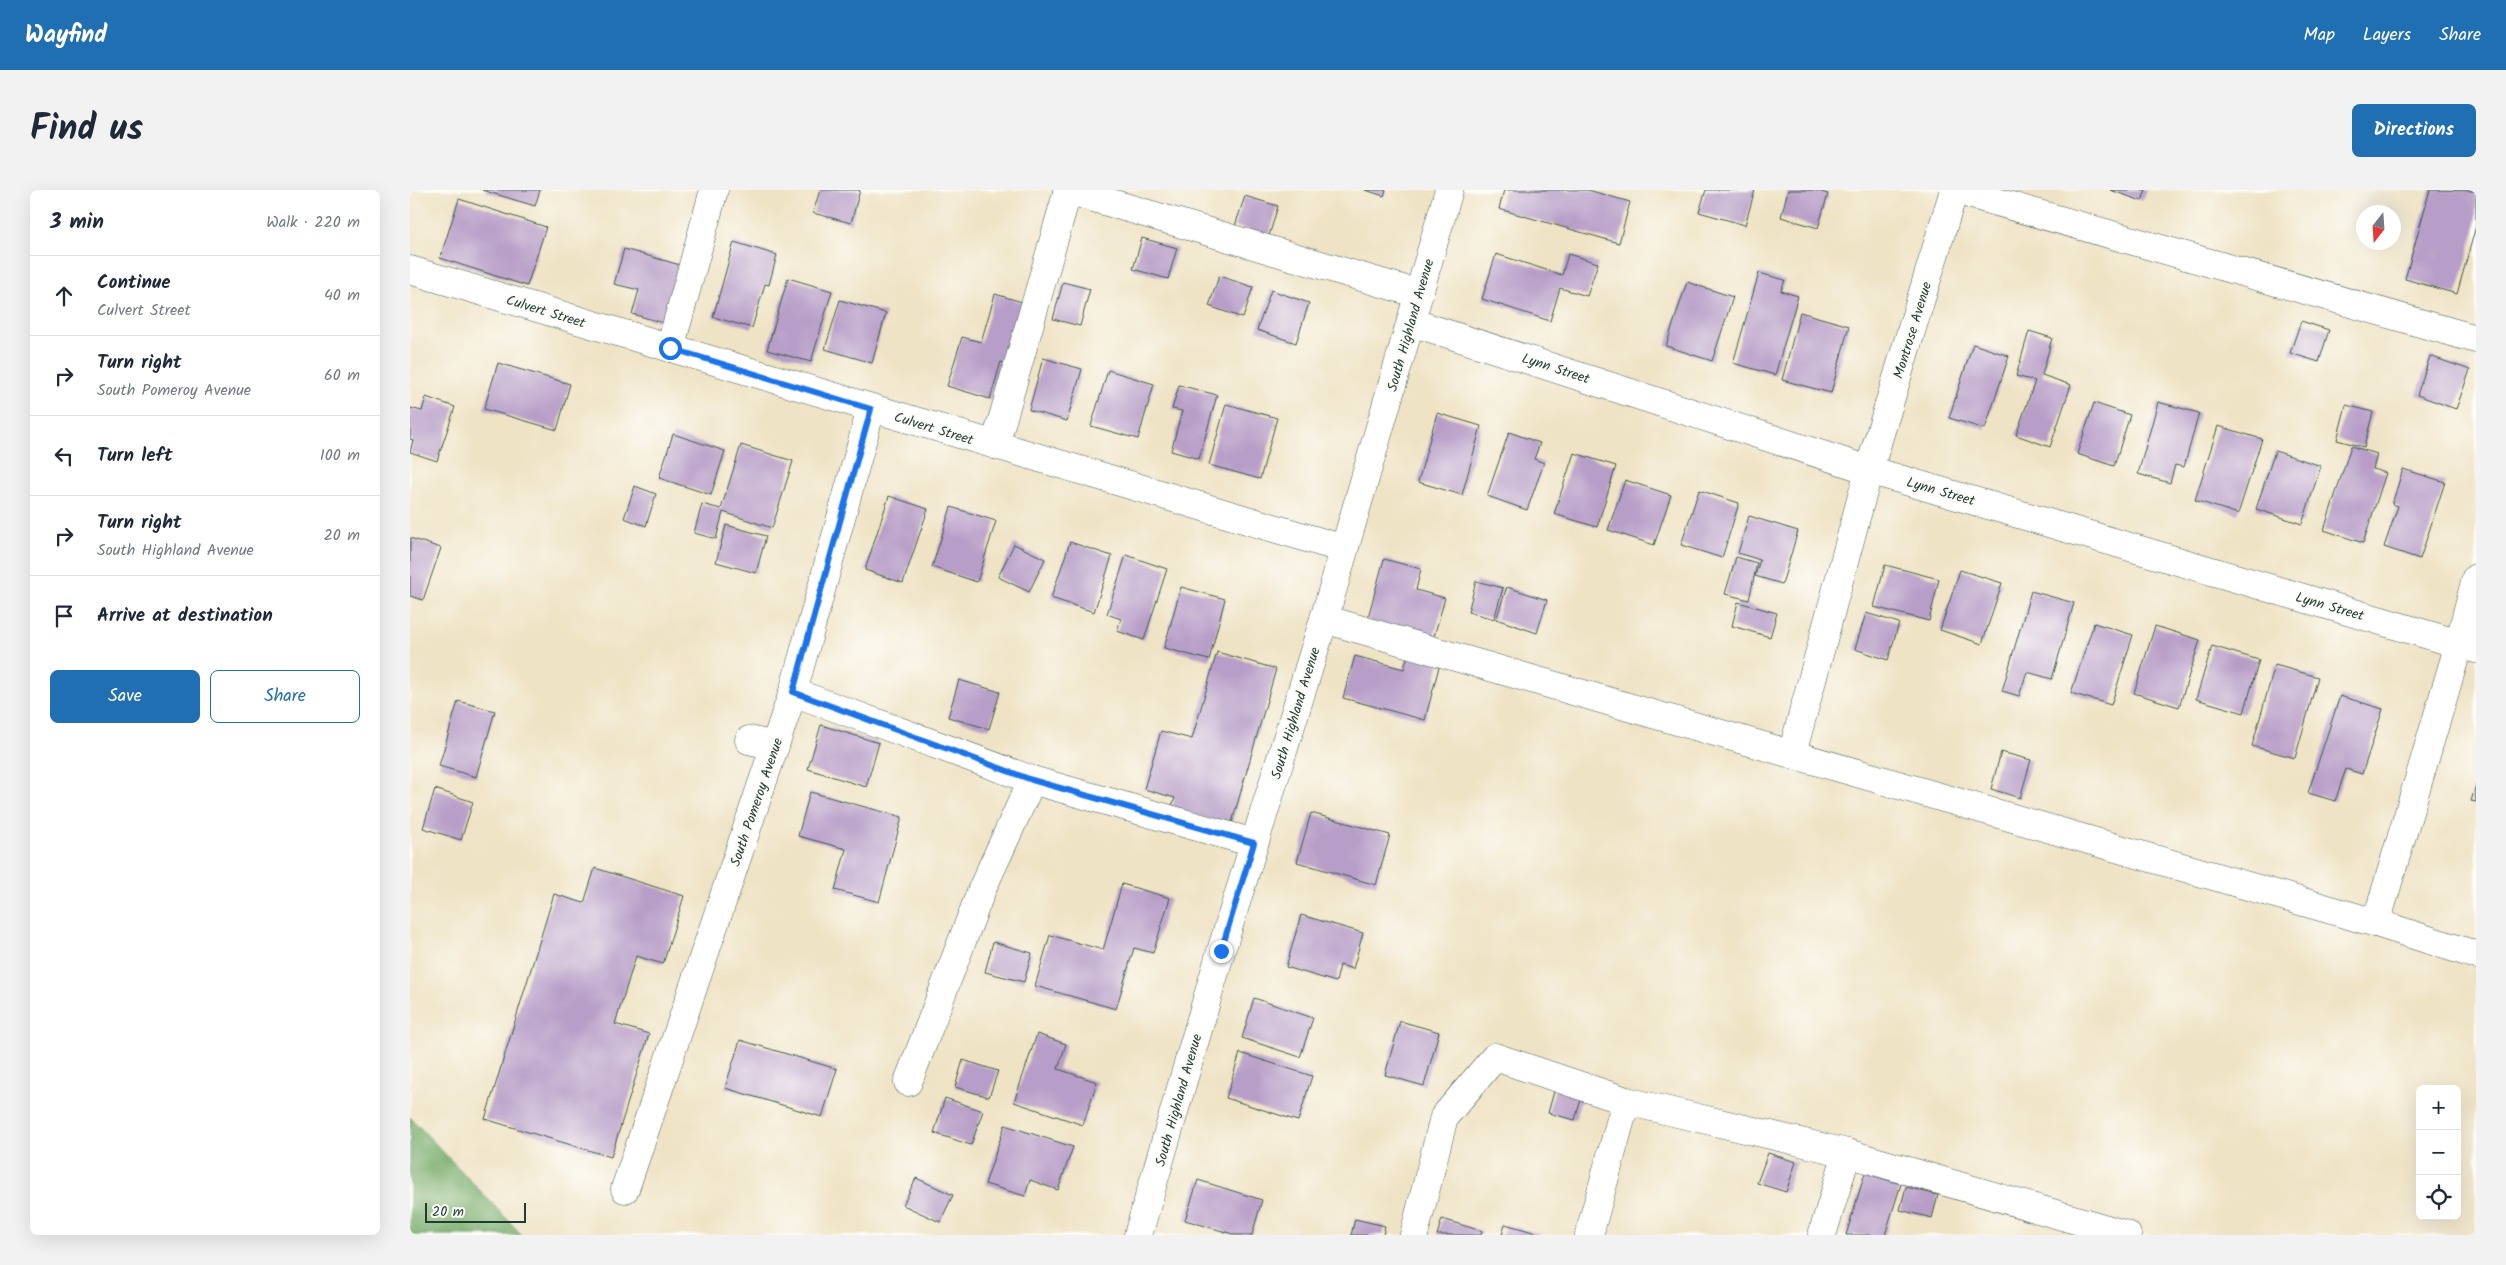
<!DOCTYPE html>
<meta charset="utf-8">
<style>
:root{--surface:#fff;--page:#f2f2f3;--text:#1f2937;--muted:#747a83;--line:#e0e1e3;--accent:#1f6fb2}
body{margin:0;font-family:Kalam,sans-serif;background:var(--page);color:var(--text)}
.controls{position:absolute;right:15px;bottom:15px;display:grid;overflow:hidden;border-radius:8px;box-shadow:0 5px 20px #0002}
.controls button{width:45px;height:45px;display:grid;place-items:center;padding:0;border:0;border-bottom:1px solid var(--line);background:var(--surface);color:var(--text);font:25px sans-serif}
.compass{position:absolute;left:1946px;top:15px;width:45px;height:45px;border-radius:50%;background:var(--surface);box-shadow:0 5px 20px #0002;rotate:197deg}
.scale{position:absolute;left:15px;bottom:12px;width:101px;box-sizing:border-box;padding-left:5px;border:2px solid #1f3d34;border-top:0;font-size:14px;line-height:18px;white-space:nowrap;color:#1f3d34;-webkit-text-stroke:4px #fdfcf7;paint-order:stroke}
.stop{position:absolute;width:15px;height:15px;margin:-11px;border:4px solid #1a73e8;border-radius:50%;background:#fff}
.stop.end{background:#1a73e8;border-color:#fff;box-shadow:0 1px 5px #0008}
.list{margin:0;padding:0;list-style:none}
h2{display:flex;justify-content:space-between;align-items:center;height:65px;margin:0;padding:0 20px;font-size:21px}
h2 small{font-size:16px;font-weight:400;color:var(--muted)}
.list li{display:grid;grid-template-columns:32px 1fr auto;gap:15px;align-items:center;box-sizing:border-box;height:80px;padding:0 20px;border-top:1px solid var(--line)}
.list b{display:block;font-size:19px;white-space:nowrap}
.list p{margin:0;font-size:16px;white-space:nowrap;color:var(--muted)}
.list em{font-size:16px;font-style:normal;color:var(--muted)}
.actions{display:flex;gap:10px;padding:15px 20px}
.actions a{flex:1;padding:11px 0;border:1px solid var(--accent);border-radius:8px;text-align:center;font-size:18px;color:var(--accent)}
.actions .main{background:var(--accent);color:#fff}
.icon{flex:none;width:28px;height:28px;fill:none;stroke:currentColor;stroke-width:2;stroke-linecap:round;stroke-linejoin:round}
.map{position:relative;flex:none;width:2066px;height:1045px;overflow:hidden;border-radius:8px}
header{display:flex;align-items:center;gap:30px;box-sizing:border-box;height:70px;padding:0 25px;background:var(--accent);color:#fff}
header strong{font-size:24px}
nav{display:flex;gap:28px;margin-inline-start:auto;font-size:18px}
.intro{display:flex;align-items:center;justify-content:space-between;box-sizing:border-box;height:120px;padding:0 30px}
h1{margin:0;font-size:35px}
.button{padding:12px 22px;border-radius:8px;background:var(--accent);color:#fff;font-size:18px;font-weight:700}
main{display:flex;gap:30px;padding:0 30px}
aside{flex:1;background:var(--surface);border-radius:8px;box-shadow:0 5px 20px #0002}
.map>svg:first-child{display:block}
</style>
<header>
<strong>Wayfind</strong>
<nav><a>Map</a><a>Layers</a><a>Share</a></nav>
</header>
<div class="intro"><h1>Find us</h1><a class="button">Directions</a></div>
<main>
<aside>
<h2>3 min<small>Walk · 220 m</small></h2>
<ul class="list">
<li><svg class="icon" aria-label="ahead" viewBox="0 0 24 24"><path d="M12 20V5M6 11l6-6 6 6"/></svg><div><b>Continue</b><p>Culvert Street</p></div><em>40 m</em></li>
<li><svg class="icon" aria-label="right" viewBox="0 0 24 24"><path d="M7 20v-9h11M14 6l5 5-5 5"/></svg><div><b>Turn right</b><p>South Pomeroy Avenue</p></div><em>60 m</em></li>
<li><svg class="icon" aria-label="left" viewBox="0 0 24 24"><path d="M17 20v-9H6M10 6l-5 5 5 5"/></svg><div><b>Turn left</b></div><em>100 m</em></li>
<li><svg class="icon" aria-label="right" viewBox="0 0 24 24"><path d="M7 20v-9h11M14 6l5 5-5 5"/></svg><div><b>Turn right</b><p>South Highland Avenue</p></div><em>20 m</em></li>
<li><svg class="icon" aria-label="arrive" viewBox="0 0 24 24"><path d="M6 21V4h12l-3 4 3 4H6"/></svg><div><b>Arrive at destination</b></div></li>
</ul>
<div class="actions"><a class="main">Save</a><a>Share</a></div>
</aside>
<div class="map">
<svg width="2066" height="1045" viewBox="0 0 2066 1045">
<rect width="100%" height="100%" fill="#fdfcf7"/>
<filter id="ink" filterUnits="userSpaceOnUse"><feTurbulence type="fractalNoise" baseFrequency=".02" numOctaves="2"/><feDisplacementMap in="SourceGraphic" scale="10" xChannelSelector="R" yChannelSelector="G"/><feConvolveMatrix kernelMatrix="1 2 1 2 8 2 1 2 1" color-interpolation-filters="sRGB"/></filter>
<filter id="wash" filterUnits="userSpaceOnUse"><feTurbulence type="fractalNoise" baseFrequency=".0096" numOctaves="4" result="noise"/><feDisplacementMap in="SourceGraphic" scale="20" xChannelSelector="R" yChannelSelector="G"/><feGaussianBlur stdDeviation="1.12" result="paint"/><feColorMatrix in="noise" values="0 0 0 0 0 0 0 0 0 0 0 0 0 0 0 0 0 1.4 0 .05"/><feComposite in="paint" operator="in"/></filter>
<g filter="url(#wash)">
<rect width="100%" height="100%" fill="#efe3c5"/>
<!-- forest -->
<polygon fill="#75aa67" stroke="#4a744e" points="0,927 112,1045 0,1045"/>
<g id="blocks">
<!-- building -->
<g fill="#b79ec8">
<polygon points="72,0 130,0 125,16"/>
<polygon points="410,0 450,0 441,33 403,23"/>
<polygon points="955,0 976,0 974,6"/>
<polygon points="1094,0 1178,0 1220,12 1209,53 1089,19"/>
<polygon points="1296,0 1345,0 1335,35 1289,22"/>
<polygon points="1378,0 1405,0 1418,4 1408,38 1371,27"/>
<polygon points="1700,0 1736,0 1732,11"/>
<polygon points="2020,0 2066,1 2066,36 2047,104 1995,89"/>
<polygon points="835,6 868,16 859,46 825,36"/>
<polygon points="49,9 136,37 117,96 30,68"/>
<polygon points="732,48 767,58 758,89 723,79"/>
<polygon points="324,52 367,65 359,95 355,94 342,138 303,127"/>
<polygon points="214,59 270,75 254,133 222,124 229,100 204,94"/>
<polygon points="1086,64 1152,85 1158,64 1188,73 1177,106 1150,98 1140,131 1072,109"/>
<polygon points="1349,83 1375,90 1371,101 1388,106 1365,185 1323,173"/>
<polygon points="809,86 843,97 833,128 799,116"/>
<polygon points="378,88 422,101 401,172 357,160"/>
<polygon points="653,92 680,99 670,136 643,129"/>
<polygon points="1277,92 1323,107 1302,171 1256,156"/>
<polygon points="861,100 899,113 886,153 847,140"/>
<polygon points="585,104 619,114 601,175 591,172 580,209 537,196 552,147 571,152"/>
<polygon points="430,110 476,123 462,173 415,159"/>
<polygon points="1390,122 1439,136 1421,203 1372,190"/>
<polygon points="1891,131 1919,140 1909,172 1880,163"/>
<polygon points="1619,141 1642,148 1632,185 1661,195 1640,257 1606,245 1625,191 1606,186"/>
<polygon points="1563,154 1599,166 1575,239 1539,228"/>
<polygon points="2020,166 2060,180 2046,219 2007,205"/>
<polygon points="633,168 672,179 657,231 619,220"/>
<polygon points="88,173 160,194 147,240 74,219"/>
<polygon points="698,180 744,194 728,249 681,236"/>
<polygon points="769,195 807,205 789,269 761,261 772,221 762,219"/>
<polygon points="16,207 45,217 27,271 0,262 3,250 0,249 0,218 12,221"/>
<polygon points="1748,212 1789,223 1774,277 1765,275 1760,293 1728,284"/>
<polygon points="1684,213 1720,225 1704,276 1667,264"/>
<polygon points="816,214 867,228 850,289 799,275"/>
<polygon points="1936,215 1963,222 1954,257 1927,250"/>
<polygon points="1027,223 1071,236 1052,305 1008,292"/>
<polygon points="1808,236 1852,249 1828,324 1785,310"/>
<polygon points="1099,242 1130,253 1124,269 1134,273 1117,320 1077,306"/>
<polygon points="263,244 315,261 301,305 249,288"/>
<polygon points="331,255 383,271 362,338 313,322 306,349 284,343 292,314 311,319"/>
<polygon points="1941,256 1967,264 1963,279 1976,283 1953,353 1914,340"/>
<polygon points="1865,261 1911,276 1892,334 1846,319"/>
<polygon points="1164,263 1206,276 1187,337 1144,324"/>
<polygon points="1993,279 2035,292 2010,369 1974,357 1988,316 1982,314"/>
<polygon points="1215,290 1261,305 1244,355 1198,340"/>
<polygon points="225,296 246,304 236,336 214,328"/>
<polygon points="1289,300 1329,313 1312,368 1271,355"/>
<polygon points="479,306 518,319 493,393 455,380"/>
<polygon points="541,317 586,331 567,392 522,377"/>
<polygon points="1339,326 1388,341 1372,394 1345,386 1350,370 1328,363"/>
<polygon points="316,335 356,346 346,383 306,372"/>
<polygon points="0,348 31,358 13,410 0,406"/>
<polygon points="660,352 702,366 684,422 641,408"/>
<polygon points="604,354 635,369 619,402 588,387"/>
<polygon points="716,365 757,379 734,450 707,441 711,429 697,424"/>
<polygon points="1326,367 1347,373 1339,410 1315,404"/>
<polygon points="974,369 1011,379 1006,400 1035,408 1023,450 957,431"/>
<polygon points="1475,375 1529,389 1519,431 1464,417"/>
<polygon points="1550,380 1592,393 1572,454 1530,440"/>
<polygon points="1066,391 1093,398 1084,429 1058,422"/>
<polygon points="771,397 815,409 799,470 754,458"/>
<polygon points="1097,397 1137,410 1127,443 1086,429"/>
<polygon points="1621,401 1664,413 1642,489 1617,482 1609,506 1592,501"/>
<polygon points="1328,412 1367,423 1360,447 1322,436"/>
<polygon points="1456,423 1489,433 1478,470 1445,459"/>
<polygon points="1684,433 1723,445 1701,515 1661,503"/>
<polygon points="1745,436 1790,450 1769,517 1724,503"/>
<polygon points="1802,456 1849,470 1834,523 1786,509"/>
<polygon points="807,462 866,479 821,636 761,618 765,608 734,599 751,541 782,549"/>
<polygon points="998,464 1030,473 1015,530 933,508 945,466 994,479"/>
<polygon points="1865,475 1908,487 1885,568 1842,556"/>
<polygon points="549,490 590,502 579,539 538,527"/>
<polygon points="1930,506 1973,519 1952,584 1936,579 1925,611 1898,603"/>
<polygon points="48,511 85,521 66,587 29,576"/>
<polygon points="411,535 469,553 456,597 398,579"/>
<polygon points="1591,562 1621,570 1610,608 1581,599"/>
<polygon points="2066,595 2066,612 2061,611"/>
<polygon points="25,599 63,612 51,650 13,638"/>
<polygon points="400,602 492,627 469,712 425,700 436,659 388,646"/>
<polygon points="901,623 980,645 966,695 887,672"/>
<polygon points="185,678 274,706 253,774 226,766 205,834 239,844 201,967 75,929 144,704 174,713"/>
<polygon points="712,694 760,708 743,763 724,758 706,819 625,796 640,745 693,760"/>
<polygon points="891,725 953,743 943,779 930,775 926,792 876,777"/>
<polygon points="583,752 622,763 614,792 575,782"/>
<polygon points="844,808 903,828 890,867 832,848"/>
<polygon points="990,831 1029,842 1014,896 975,885"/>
<polygon points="627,844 656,854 648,879 687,892 673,935 604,912"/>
<polygon points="330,850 427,879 412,927 315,898"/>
<polygon points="830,863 902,886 888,931 816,908"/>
<polygon points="553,870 588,881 579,907 545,897"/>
<polygon points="1145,898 1172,906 1165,930 1138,923"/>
<polygon points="535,908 573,921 561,955 524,943"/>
<polygon points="595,935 663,957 648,1000 620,990 615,1006 575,994"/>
<polygon points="1358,963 1386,972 1376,1002 1347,993"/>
<polygon points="1455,983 1491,994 1475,1045 1436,1045"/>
<polygon points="506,988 543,1005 530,1032 493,1015"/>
<polygon points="788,990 852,1010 842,1045 826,1045 775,1030"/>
<polygon points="1496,997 1528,1005 1522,1028 1490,1020"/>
<polygon points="945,1029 975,1036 973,1045 941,1045"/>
<polygon points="1032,1029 1072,1041 1071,1045 1027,1045"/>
<polygon points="1095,1034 1130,1044 1130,1045 1092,1045"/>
</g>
</g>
</g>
<g filter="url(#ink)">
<use href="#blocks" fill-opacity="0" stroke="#3e564a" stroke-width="1"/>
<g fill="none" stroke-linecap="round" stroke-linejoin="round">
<defs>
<g id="minor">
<polyline points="657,0 1009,104"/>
<polyline points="1545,0 2066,149"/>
<polyline points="0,80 934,359"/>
<polyline points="1001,132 1459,280 2066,459"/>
<polyline points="260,158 304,0"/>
<polyline points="585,255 658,0"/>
<polyline points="914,429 1966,733 2066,765"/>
<polyline points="383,502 622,590 844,653"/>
<polyline points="339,550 365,556"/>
<polyline points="1382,564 1459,280 1544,0"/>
<polyline points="1966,733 2049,454 2066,388"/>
<polyline points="498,892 572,699 622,590"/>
<polyline points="215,999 383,502 461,219"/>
<polyline points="728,1045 811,761 914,429 1039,0"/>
<polyline points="1004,1045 1034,927 1085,867 1216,911 1437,963 1717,1045"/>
<polyline points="1179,1045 1216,911"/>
<polyline points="1412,1045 1437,963"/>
</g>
</defs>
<!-- minor casing -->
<use href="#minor" stroke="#3e564a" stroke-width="29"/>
<!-- minor -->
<use href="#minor" stroke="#fff" stroke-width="28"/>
</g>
</g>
<g fill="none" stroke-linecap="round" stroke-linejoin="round" filter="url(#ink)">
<!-- route -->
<polyline stroke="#1a73e8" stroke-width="6" points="260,158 461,219 383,502 622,590 844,653 811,761"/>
</g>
<g text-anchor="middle" stroke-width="4.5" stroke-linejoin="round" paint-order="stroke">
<!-- street labels -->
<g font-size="14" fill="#1f3d34" stroke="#fdfcf7">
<text transform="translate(136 121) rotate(17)" y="5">Culvert Street</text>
<text transform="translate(1000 135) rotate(-74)" y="5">South Highland Avenue</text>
<text transform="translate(1502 140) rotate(-73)" y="5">Montrose Avenue</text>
<text transform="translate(1146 178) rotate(18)" y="5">Lynn Street</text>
<text transform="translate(524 238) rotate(17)" y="5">Culvert Street</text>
<text transform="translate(1531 301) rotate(16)" y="5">Lynn Street</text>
<text transform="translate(1920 416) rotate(16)" y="5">Lynn Street</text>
<text transform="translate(885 523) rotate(-73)" y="5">South Highland Avenue</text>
<text transform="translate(346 612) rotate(-71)" y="5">South Pomeroy Avenue</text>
<text transform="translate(768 910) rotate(-74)" y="5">South Highland Avenue</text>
</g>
</g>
</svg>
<div class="controls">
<button>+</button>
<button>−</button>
<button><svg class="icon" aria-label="locate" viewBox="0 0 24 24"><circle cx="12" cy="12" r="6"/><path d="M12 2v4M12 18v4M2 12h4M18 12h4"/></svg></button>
</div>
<svg class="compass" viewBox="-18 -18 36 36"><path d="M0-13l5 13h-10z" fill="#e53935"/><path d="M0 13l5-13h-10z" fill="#747a83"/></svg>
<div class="scale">20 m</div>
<div class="stop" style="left:260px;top:158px"></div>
<div class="stop end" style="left:811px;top:761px"></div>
</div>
</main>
